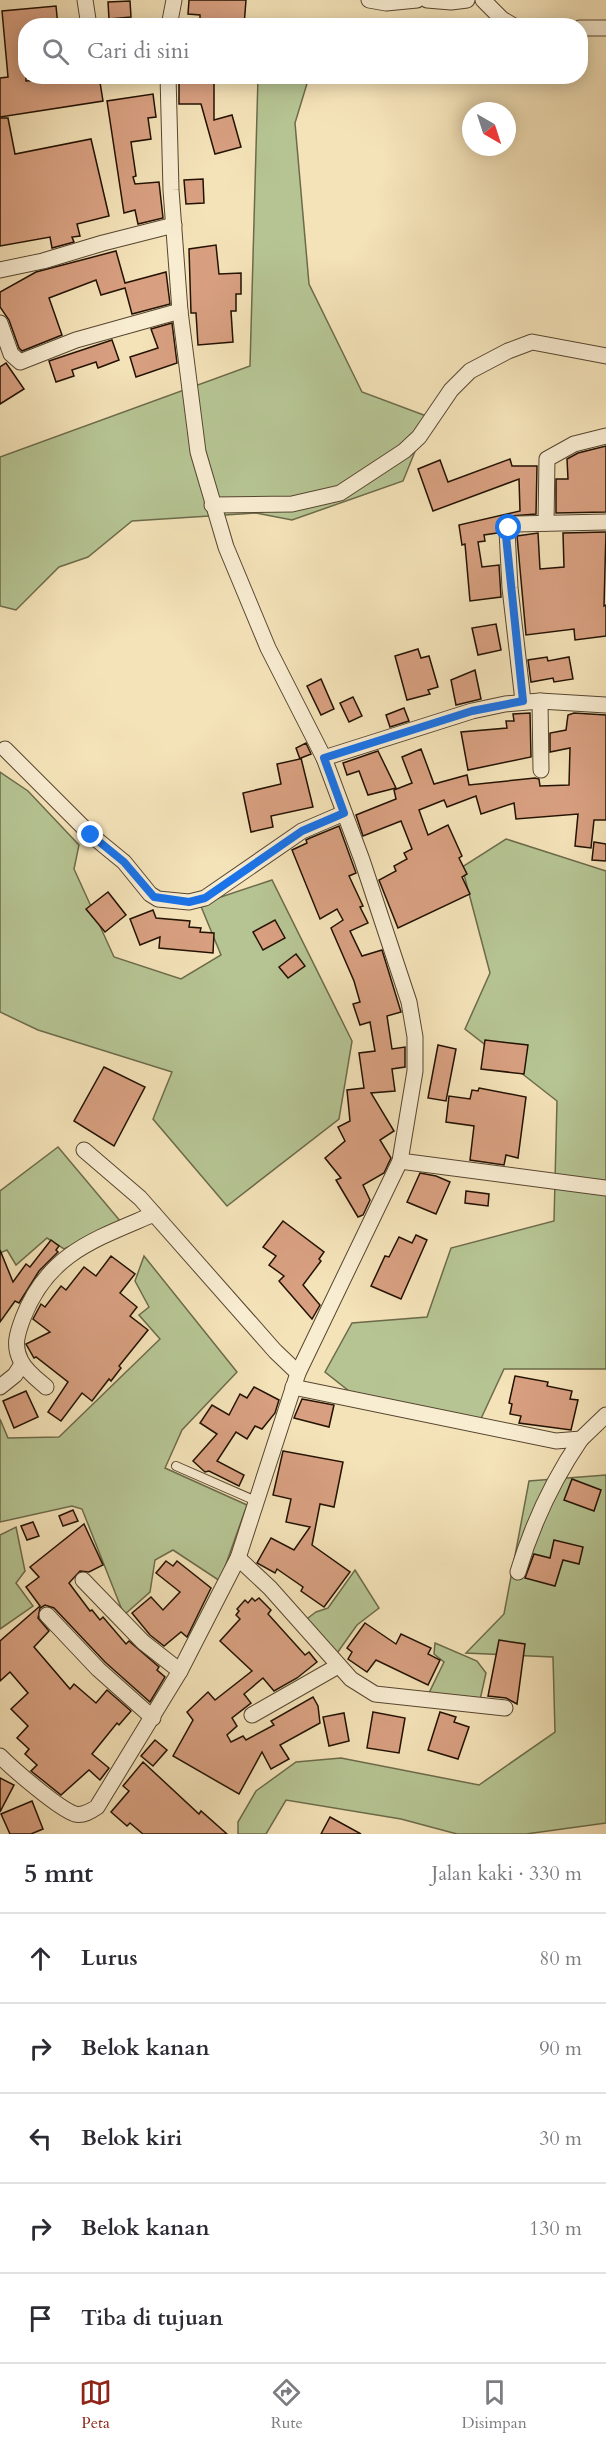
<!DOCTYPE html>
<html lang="id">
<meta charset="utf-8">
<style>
:root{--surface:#fff;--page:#f2f2f3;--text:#2b2b33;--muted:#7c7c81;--line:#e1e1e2;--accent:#8f2418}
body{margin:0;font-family:Cardo,serif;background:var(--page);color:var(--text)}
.compass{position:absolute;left:462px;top:102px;width:54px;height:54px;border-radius:50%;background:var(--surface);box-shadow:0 3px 15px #0003;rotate:141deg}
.stop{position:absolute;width:18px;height:18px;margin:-14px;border:4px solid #1a73e8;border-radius:50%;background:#fff}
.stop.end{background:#1a73e8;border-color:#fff;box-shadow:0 2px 6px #0008}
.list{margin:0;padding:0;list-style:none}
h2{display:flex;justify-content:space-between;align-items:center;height:78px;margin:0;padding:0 24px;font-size:26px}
h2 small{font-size:20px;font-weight:400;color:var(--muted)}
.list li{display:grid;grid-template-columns:39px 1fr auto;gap:18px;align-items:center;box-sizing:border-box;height:90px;padding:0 24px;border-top:2px solid var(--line)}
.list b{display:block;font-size:22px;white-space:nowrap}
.list em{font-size:20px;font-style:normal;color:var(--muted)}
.icon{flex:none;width:33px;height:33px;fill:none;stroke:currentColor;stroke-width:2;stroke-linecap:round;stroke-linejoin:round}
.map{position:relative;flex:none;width:606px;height:1834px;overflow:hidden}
.search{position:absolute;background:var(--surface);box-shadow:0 3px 15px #0003;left:18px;right:18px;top:18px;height:66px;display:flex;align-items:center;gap:15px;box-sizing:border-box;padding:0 21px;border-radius:24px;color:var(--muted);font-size:22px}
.sheet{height:528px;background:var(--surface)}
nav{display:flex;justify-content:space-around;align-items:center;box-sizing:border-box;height:84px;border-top:2px solid var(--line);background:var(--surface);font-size:16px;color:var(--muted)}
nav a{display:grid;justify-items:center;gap:3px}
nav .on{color:var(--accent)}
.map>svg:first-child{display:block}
</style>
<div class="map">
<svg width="606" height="1834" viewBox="0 0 606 1834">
<rect width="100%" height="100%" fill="#f4e2b8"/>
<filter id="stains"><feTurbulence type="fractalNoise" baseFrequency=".00333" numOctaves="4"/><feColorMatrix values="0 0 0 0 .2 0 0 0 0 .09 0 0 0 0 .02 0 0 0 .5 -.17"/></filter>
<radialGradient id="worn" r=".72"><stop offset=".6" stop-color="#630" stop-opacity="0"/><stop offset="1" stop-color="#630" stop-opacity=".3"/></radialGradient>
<!-- green -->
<g fill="#b6c493" stroke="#6c6b4a" stroke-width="1.5">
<polygon points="258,77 309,77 295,123 309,284 362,392 429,417 403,481 292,520 256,513 132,521 88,557 59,567 16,610 0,606 0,457 250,366"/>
<polygon points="0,772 28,791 79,845 74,869 114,957 181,979 221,955 200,904 272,880 352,1041 339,1119 227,1206 153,1119 172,1072 38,1030 0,1012"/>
<polygon points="506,839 606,871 606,1369 504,1369 479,1423 363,1402 325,1372 352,1323 427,1317 451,1248 554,1221 557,1101 465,1029 490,973 462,867"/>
<polygon points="58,1147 121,1222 64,1249 47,1238 16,1265 7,1250 0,1253 0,1191"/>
<polygon points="144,1256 237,1372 182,1430 165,1468 247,1505 220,1581 173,1550 155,1560 150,1592 124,1615 82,1509 72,1506 0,1522 0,1419 8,1438 59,1437 160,1339 139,1315 149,1307 135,1281"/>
<polygon points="606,1475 606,1823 526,1834 457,1834 401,1819 286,1800 266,1834 238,1834 238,1822 256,1791 296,1762 341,1758 479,1785 555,1732 553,1657 466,1653 504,1614 529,1481"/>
<polygon points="16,1527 25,1571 16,1583 33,1606 0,1629 0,1535"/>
<polygon points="355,1570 379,1608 357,1625 335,1656 304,1621 316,1612 328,1608"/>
<polygon points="435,1643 477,1661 486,1673 480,1700 429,1693 444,1662 434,1654"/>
</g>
<!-- building -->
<g fill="#d8a081" stroke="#231202" stroke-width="1.5">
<polygon points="189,0 246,0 244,26 200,26 200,15 188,14"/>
<polygon points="130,1 131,17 109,19 108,2"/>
<polygon points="56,6 58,26 26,26 26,81 99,76 103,101 0,117 0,78 8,77 2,11"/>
<polygon points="179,76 214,76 214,120 232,115 241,147 215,154 201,104 179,104"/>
<polygon points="153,94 156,117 148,118 151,139 131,142 136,176 133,177 135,184 159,182 163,218 138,224 135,210 124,213 107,101"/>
<polygon points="0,118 8,118 15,154 91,139 109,216 77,224 80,236 72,237 74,242 52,248 50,237 0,246"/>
<polygon points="203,179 204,203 186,204 184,180"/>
<polygon points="216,245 219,274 241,273 241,294 236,294 236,311 231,311 233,342 198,345 196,313 191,313 189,249"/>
<polygon points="116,251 125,283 166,272 170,304 132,314 125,288 101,295 96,280 49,298 62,335 22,351 19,348 9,320 0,307 0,292 36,272"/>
<polygon points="172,323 177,363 136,377 130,357 158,348 151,329"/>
<polygon points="112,340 119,360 98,368 96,362 72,370 74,376 56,382 49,361"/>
<polygon points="6,363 24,389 0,404 0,367"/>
<polygon points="606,446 606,512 556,513 556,479 568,479 567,459 578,453"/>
<polygon points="510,459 512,466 537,466 536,514 511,516 501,524 497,533 484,535 485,541 478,542 482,567 499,565 501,597 470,601 465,544 462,545 459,525 520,511 519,479 433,511 418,469 440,460 448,482"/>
<polygon points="606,532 604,606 606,605 606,636 575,640 574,629 526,635 517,536 538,533 540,569 564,567 563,533"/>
<polygon points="496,624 501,650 478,655 472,628"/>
<polygon points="418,649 421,658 429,656 438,687 428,690 430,694 407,700 395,656"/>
<polygon points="547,657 548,661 569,657 573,679 554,682 553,678 531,682 528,660"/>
<polygon points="475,670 481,699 456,705 451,680"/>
<polygon points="321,679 334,709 321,715 307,686"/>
<polygon points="353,697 362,716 349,722 340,703"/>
<polygon points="404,708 409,721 390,727 386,715"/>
<polygon points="530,713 531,757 468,770 461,732 507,728 506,721 514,721 513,714"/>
<polygon points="574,713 606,715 606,820 594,820 591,848 575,846 578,814 516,819 514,803 481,814 476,796 447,807 444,800 419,810 428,835 448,825 462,856 459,858 467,874 462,877 470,894 398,928 379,880 396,871 394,866 407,859 404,853 412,849 401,821 363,836 356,815 396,799 394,790 412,783 402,757 421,749 434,784 467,775 469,785 535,778 539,779 540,786 569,785 570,748 550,752 550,733 566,730 568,715"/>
<polygon points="306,743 311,754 301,758 313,807 271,816 273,827 251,832 243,793 281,784 277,764 300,759 296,748"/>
<polygon points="378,751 396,788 368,795 359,771 347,775 343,763"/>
<polygon points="339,826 356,873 349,876 363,906 360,907 368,923 350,931 362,956 382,950 401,1012 387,1016 392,1049 405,1047 405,1067 392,1069 395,1091 371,1093 394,1131 380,1140 391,1158 384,1173 363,1185 370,1200 363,1215 358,1217 336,1180 341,1178 325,1158 345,1141 338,1127 350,1121 347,1090 364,1088 359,1053 375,1051 370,1022 360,1025 353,1004 360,1002 354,981 331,928 343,920 337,909 320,919 292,850 307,843 306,840 310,838"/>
<polygon points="594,842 606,844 606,861 592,860"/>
<polygon points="108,892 126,915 105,932 86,909"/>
<polygon points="153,910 156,918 190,921 189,927 201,928 200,932 214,933 213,953 159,948 160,937 140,945 130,919"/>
<polygon points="275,920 285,938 263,950 253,932"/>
<polygon points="296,954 305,966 288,978 279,967"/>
<polygon points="485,1040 528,1045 524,1074 481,1069"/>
<polygon points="438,1045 456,1049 446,1101 428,1098"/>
<polygon points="104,1067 145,1087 114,1146 74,1121"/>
<polygon points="479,1088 526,1097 518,1158 506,1155 504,1165 470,1160 474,1126 446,1122 449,1096 470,1099 472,1090 478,1091"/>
<polygon points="420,1173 436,1176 450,1182 436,1214 407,1202"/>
<polygon points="466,1191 489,1194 488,1206 465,1203"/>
<polygon points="283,1221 324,1252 319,1259 321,1261 303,1285 320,1305 312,1319 279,1281 284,1276 269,1265 276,1256 263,1247"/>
<polygon points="416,1235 427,1240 401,1299 371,1286 385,1256 389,1257 399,1237 412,1243"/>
<polygon points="51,1240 59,1246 56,1250 58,1252 39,1271 19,1303 15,1301 0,1322 0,1250 13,1282 26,1264 30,1267"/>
<polygon points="111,1256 135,1274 120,1293 137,1307 130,1316 148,1330 119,1366 121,1368 111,1381 109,1379 92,1401 82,1393 61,1421 48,1412 68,1382 36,1357 34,1358 26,1344 50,1332 33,1319 41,1304 45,1307 61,1286 66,1290 84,1267 96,1276"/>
<polygon points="515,1376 548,1382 547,1386 572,1391 570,1399 578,1400 571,1430 519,1423 521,1416 510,1414 512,1404 509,1403"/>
<polygon points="254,1387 279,1400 275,1413 262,1429 255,1426 247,1439 236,1432 217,1461 244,1475 239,1486 209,1471 205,1472 193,1461 217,1434 200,1423 212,1405 229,1415 240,1394 247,1398"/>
<polygon points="26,1391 38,1417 14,1428 3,1401"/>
<polygon points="302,1399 334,1405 329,1427 294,1418"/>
<polygon points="283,1451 343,1462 334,1507 320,1504 312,1545 350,1572 324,1607 301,1591 303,1587 277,1569 275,1573 257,1563 271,1538 294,1550 310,1527 286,1522 291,1499 273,1495"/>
<polygon points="572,1479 601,1490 594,1511 564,1500"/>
<polygon points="73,1510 78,1521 63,1526 59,1516"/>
<polygon points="33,1522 39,1536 27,1540 21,1526"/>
<polygon points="84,1524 103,1565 89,1572 80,1571 69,1583 90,1611 92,1610 100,1620 103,1617 126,1644 129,1641 159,1667 157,1670 165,1677 150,1702 105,1662 54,1608 45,1605 40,1608 38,1618 49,1631 34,1647 70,1689 74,1684 96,1703 107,1690 131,1711 119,1725 117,1723 92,1754 109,1768 100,1780 89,1770 61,1795 31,1771 37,1765 25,1754 29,1749 17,1738 28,1726 11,1709 28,1693 10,1672 0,1681 0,1641 40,1606 26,1587 39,1577 30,1567"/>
<polygon points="554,1540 583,1547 579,1564 563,1560 555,1586 525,1578 534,1554 550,1558"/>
<polygon points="166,1561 173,1566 177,1561 211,1588 187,1637 181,1632 164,1646 150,1635 132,1613 151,1597 163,1610 180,1592 156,1573"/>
<polygon points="252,1598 255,1601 259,1598 271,1610 268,1614 305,1655 309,1652 317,1662 297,1678 274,1691 263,1678 244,1694 251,1703 232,1718 237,1726 227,1735 231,1742 243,1736 246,1740 274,1725 271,1721 313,1697 318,1706 320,1723 280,1745 289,1759 271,1769 262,1752 239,1794 173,1756 193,1720 187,1712 208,1692 215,1700 252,1671 220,1641 240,1619 236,1615 239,1611 237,1609 245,1600 248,1603"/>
<polygon points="365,1623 396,1644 401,1634 431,1648 428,1654 440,1660 428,1685 376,1660 367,1672 348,1659 352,1652 347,1648"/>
<polygon points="499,1640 525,1644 517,1704 506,1698 488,1696"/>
<polygon points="373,1712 405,1718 399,1753 367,1748"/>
<polygon points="440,1712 456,1717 454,1722 469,1727 458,1759 428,1750"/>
<polygon points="344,1713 349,1741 329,1746 323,1717"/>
<polygon points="155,1740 167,1750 153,1766 141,1756"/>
<polygon points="143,1762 199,1814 201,1811 227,1834 143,1834 130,1823 127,1826 111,1812 129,1791 123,1786"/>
<polygon points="0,1778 14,1785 0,1812"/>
<polygon points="32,1801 43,1829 31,1834 10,1834 1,1814"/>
<polygon points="330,1817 361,1834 321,1834"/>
</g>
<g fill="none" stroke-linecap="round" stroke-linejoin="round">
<defs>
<polyline id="service" points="176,1466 256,1501"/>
<g id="minor">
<polyline points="85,0 89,26"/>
<polyline points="369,0 386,3 417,0"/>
<polyline points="427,0 451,2 467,0"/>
<polyline points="483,0 502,19 514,26"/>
<polyline points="169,26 174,0"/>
<polyline points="580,28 606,28"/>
<polyline points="0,270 43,261 103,243 174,225"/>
<polyline points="0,323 11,354 20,362 76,340 180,311"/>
<polyline points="212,505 292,504 340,493 404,451 419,437 451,390 470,371 508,351 532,342 606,356"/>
<polyline points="546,523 547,459 574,444 606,436"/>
<polyline points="523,701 510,588 507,531 516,524 606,522"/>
<polyline points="540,701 541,770"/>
<polyline points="5,749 91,835 124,862 150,894 158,899 189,902 205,898 302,831 344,813"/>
<polyline points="324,758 472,711 505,704 540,701 606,705"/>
<polyline points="84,1150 140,1198 275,1351 298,1373"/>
<polyline points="400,1161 606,1188"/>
<polyline points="0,1387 15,1375 22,1364"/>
<path d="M46,1387C38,1380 26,1371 21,1361C13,1346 17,1334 23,1318C48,1253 96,1239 154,1214"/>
<polyline points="293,1387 556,1441 581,1439 606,1415"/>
<polyline points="238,1558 270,1588 351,1679 375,1694 505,1708"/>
<path d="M518,1572C532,1525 553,1480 581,1439"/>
<polyline points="83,1580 143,1642 180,1671"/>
<polyline points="47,1615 98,1669 153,1718"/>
<polyline points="252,1715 338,1666"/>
<path d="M0,1756C13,1769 59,1809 75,1814C83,1816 91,1811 97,1807L180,1671L238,1558L298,1373L400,1161L415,1071V1037L409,1002L362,860L324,758L268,648L226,547L198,452L180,311L171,190L168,76"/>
</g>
</defs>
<!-- service casing -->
<use href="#service" stroke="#574630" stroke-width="10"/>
<!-- minor casing -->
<use href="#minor" stroke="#574630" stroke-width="17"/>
<!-- service -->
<use href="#service" stroke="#f8ecd1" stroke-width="8"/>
<!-- minor -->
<use href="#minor" stroke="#f8ecd1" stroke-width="15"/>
</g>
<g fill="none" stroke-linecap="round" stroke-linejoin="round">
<!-- route -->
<polyline stroke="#1a73e8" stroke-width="8" points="91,835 124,862 154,897 189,902 205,898 302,831 344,813 324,758 472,711 523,701 506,536 509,528"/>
</g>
<rect width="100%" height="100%" filter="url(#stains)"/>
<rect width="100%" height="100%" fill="url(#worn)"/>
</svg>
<svg class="compass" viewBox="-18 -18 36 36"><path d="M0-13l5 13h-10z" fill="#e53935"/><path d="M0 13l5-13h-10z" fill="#7c7c81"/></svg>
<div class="stop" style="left:509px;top:528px"></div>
<div class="stop end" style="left:91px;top:835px"></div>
<div class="search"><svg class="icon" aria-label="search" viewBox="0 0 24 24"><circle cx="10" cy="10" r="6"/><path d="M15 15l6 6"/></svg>Cari di sini</div>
</div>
<section class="sheet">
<h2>5 mnt<small>Jalan kaki · 330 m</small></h2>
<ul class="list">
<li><svg class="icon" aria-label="ahead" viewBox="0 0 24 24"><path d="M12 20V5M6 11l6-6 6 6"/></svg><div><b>Lurus</b></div><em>80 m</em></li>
<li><svg class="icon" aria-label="right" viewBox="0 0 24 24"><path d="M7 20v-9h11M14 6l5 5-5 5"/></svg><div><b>Belok kanan</b></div><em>90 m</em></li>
<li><svg class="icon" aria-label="left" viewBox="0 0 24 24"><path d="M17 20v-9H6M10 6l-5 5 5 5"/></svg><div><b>Belok kiri</b></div><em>30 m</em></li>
<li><svg class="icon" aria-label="right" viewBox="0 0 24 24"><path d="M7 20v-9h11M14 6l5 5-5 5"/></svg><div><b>Belok kanan</b></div><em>130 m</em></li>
<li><svg class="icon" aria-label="arrive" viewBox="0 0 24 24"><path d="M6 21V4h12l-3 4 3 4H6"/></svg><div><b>Tiba di tujuan</b></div></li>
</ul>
</section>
<nav>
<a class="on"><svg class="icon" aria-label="map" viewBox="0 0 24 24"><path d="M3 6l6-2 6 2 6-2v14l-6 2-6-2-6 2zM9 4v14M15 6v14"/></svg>Peta</a>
<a><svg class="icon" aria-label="directions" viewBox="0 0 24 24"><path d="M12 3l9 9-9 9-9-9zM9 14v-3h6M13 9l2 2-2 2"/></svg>Rute</a>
<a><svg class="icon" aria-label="saved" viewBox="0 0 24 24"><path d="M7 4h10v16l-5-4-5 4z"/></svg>Disimpan</a>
</nav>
